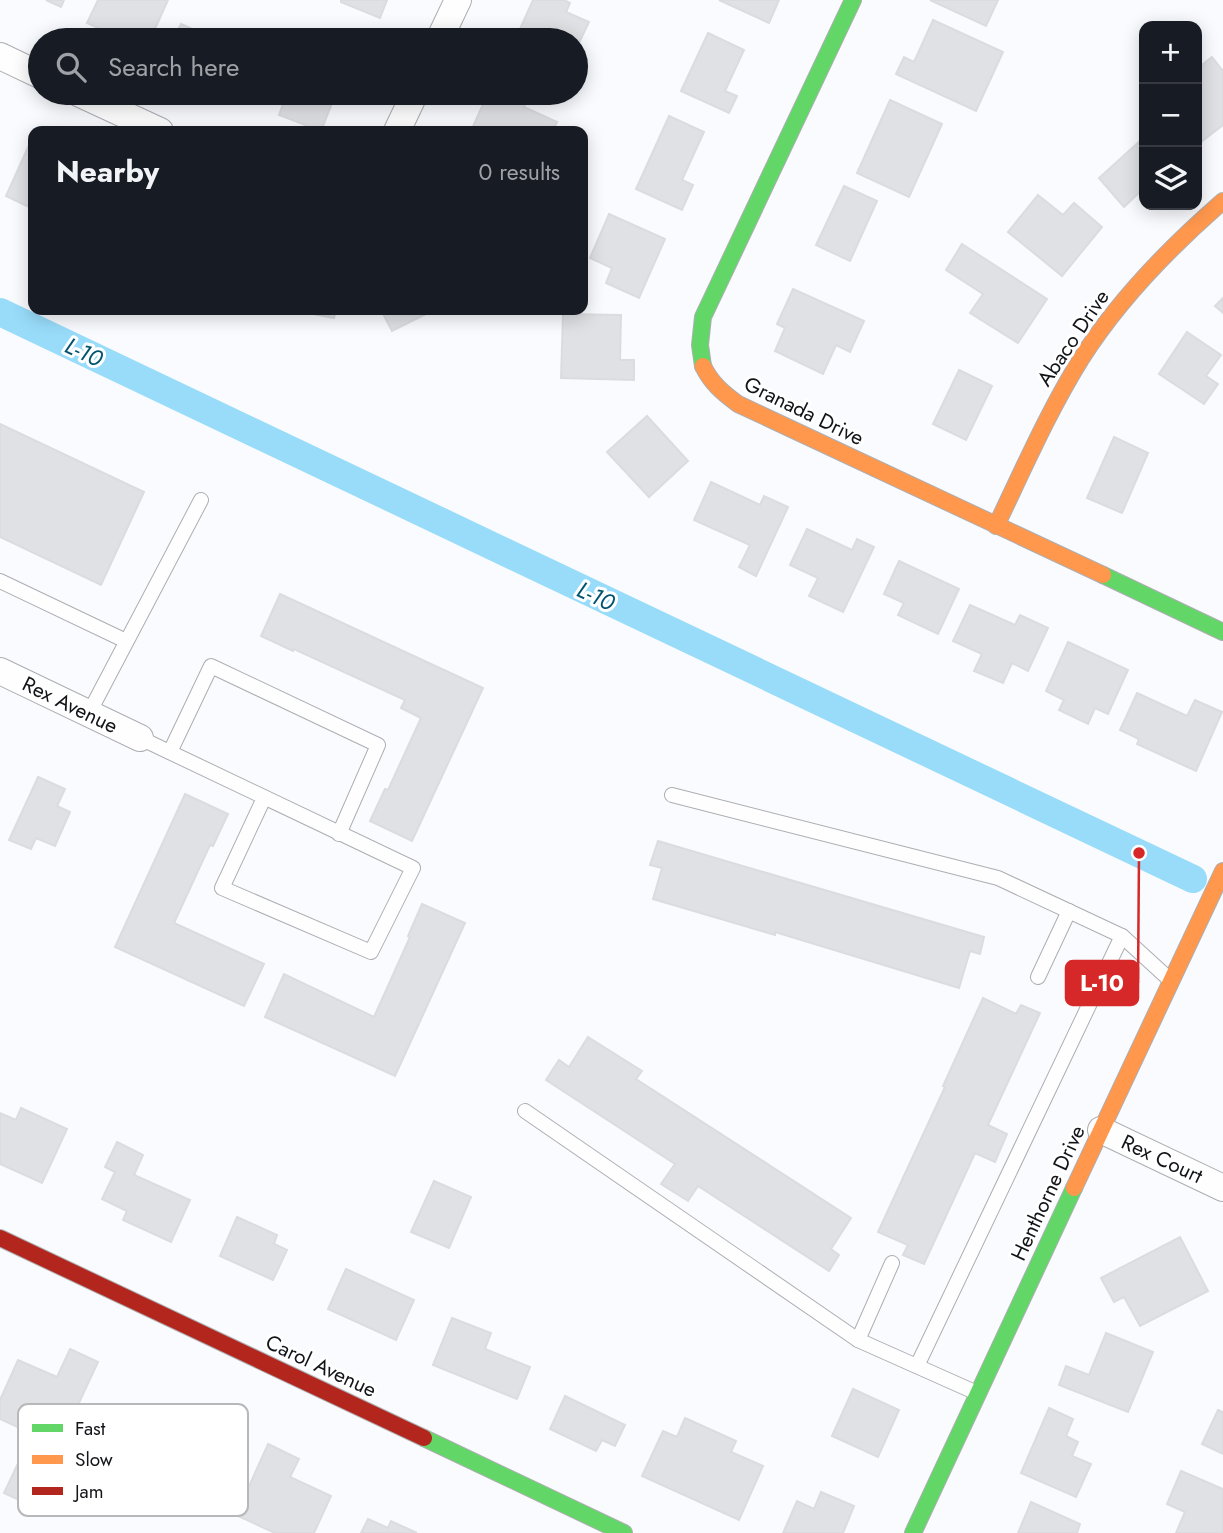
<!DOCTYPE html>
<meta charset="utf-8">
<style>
:root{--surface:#171b24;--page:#242831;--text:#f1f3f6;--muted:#9ea1a6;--line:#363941}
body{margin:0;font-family:Jost,sans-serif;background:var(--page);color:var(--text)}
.controls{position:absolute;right:21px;top:21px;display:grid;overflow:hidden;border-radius:14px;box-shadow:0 4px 18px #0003}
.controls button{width:63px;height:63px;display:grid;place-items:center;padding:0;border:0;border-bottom:2px solid var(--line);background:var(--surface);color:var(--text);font:35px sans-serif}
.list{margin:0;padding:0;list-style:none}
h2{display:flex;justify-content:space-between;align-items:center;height:91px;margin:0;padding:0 28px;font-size:30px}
h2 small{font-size:23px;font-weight:400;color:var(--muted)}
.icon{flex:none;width:38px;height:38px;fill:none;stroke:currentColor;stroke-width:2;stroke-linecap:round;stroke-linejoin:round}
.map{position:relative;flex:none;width:1223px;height:1533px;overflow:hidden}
.search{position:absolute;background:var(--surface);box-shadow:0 4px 18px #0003;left:28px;top:28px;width:560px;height:77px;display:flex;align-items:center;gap:18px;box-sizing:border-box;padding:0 24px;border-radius:38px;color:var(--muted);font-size:26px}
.panel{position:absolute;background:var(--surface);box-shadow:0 4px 18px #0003;left:28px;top:126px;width:560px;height:189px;border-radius:14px}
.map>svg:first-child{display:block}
</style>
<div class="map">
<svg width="1223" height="1533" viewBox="0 0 1223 1533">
<rect width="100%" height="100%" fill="#f9fbfe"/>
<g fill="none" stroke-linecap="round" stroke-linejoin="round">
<!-- canal -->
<polyline stroke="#98dcfa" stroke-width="28" points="0,312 1193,879"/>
</g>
<!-- building -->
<g fill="#dfe1e4" stroke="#dbdce0" stroke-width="2">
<polygon points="46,0 64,0 61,7"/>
<polygon points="98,0 168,0 150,40 125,40 87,23"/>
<polygon points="341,0 387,0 380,18 341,2"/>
<polygon points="533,0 564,0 570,3 566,12 589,22 576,49 576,40 515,40"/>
<polygon points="719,0 779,0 769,23"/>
<polygon points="930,0 998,0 986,26"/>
<polygon points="933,20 1003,52 976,111 896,74 904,57 914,62"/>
<polygon points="181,24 216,40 173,40"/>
<polygon points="708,33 744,50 725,91 737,96 729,113 681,91"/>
<polygon points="576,57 583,60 576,76"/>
<polygon points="1212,57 1223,71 1223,125 1197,145 1197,69"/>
<polygon points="264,93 336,93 321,131 279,115 284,101"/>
<polygon points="488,93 531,93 524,107 557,122 553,131 471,131"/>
<polygon points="890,100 942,124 909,197 857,173"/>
<polygon points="669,116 704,132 682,180 693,185 682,210 636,189"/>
<polygon points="1142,139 1144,142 1144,188 1124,207 1099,178"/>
<polygon points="29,145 33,147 33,209 6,196"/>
<polygon points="844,186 877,201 850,261 816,245"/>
<polygon points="1038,195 1063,215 1074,203 1102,227 1062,276 1008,232"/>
<polygon points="609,214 665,239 639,298 606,283 612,268 590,258"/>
<polygon points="962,244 1047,299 1018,343 970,313 983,294 946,270"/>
<polygon points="793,289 864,321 850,352 836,345 823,374 775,351 785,328 777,324"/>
<polygon points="1223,298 1223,313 1215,306"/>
<polygon points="293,310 336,310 334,318"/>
<polygon points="381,310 434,310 392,331"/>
<polygon points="563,314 621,315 620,360 634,360 634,380 561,378"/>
<polygon points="1187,332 1221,355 1206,376 1218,384 1204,404 1159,374"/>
<polygon points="959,370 992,386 966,440 933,424"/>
<polygon points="647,416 688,461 649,497 607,452"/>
<polygon points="0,424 144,492 101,585 0,537"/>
<polygon points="1114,437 1148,453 1122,513 1087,498"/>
<polygon points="711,482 760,505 764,496 788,507 756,576 739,567 750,545 694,520"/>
<polygon points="807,529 852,550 857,539 874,547 843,612 809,596 818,578 790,565"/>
<polygon points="899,561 959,589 938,634 898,615 904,603 884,594"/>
<polygon points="280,594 483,688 412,841 370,821 385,789 388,790 421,718 401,708 405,700 294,649 293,651 261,636"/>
<polygon points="970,605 1015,625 1020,615 1048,628 1028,671 1012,663 1003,683 974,671 982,654 953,641"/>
<polygon points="1068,642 1128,670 1108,714 1095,708 1088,724 1059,710 1064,700 1046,691"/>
<polygon points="1137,693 1187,716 1195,700 1222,712 1196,771 1137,744 1139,739 1120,730"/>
<polygon points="38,777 65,789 57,806 70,812 55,846 36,838 31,849 9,840"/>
<polygon points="185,794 228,814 213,846 210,845 174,923 264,964 244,1006 115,947"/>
<polygon points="658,841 984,937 980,954 970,951 959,988 775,932 775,935 653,899 662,868 650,865"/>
<polygon points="422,904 465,923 395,1076 265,1017 284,974 374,1017 410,937 408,936"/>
<polygon points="983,998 1016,1014 1021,1005 1040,1013 988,1125 1007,1134 995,1162 975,1153 924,1264 903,1255 908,1245 878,1232 945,1087 943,1086"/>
<polygon points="588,1037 642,1071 636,1079 851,1218 831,1249 839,1255 829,1271 698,1186 688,1201 661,1184 675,1164 546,1080 559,1060 569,1067"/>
<polygon points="21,1108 67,1129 42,1183 0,1164 0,1113 16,1120"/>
<polygon points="117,1142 143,1155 134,1175 190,1200 171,1242 123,1220 127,1211 102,1199 115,1172 105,1167"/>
<polygon points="434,1181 471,1197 449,1248 411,1232"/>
<polygon points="237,1217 277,1235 274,1244 287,1250 273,1280 220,1256"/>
<polygon points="1180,1237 1208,1291 1140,1326 1124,1297 1114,1302 1101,1278"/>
<polygon points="346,1269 414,1300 396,1340 328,1309"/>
<polygon points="452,1318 491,1333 485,1349 530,1367 517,1399 433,1365"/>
<polygon points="1106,1333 1153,1352 1128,1412 1059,1385 1066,1366 1089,1375"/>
<polygon points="70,1349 98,1362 65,1433 45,1424 39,1437 0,1419 0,1400 18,1360 57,1377"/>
<polygon points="853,1389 899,1410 878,1457 832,1436"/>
<polygon points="565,1396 625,1425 615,1446 602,1440 596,1451 550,1429"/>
<polygon points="1049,1408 1073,1419 1066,1436 1078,1442 1072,1456 1091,1464 1076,1497 1021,1473"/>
<polygon points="1218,1410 1223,1412 1223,1454 1202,1444"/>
<polygon points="685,1418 736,1441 731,1452 763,1466 739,1520 642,1476 663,1431 677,1437"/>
<polygon points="268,1444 299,1459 290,1477 331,1496 314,1533 275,1533 236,1515"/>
<polygon points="19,1461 64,1483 49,1514 4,1493"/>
<polygon points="1181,1471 1223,1489 1223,1533 1176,1533 1185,1512 1167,1504"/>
<polygon points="821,1492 854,1506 843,1533 783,1533 797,1501 814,1509"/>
<polygon points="1031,1502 1080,1524 1077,1533 1018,1533"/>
<polygon points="368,1519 388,1528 391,1521 417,1533 361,1533"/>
</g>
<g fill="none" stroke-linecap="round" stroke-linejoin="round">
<defs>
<g id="lane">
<polyline points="0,581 126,641"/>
<polyline points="89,713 201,500"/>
<polyline points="140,738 413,868 371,952 222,888 264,798"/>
<polyline points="170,752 211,666 378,745 339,834"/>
<polyline points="672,795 998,878 1122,936"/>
<polyline points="1038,977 1069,911"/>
<polyline points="525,1111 858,1340 977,1393"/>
<polyline points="858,1340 892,1263"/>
<polyline points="917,1366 1122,936 1169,979"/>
</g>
<g id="street">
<polyline points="439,40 458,0"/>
<polyline points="0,56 40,75"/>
<polyline points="78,93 160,131"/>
<polyline points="397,131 415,93"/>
<polyline points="0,671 140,738"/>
<polyline points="1101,1130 1223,1188"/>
</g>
<g id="fast">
<polyline points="703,366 700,345 703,317 853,0"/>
<polyline points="1103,575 1223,632"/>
<polyline points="424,1438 624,1533"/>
<polyline points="913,1533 1074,1188"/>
</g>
<g id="slow">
<path d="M703,366C711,383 723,393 738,404L1103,575"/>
<path d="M996,526C1023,470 1048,412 1081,359C1119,299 1169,248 1223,201"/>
<polyline points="1074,1188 1223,871"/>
</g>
<polyline id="jam" points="0,1238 424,1438"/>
</defs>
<!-- lane casing -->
<use href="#lane" stroke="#adaeb2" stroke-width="16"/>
<!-- street casing -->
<use href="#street" stroke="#adaeb2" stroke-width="28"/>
<!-- fast casing -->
<use href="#fast" stroke="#adaeb2" stroke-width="18"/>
<!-- slow casing -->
<use href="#slow" stroke="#adaeb2" stroke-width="18"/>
<!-- jam casing -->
<use href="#jam" stroke="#adaeb2" stroke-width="18"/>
<!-- lane -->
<use href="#lane" stroke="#fefeff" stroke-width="14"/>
<!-- street -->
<use href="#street" stroke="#fefeff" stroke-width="26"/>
<!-- fast -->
<use href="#fast" stroke="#63d668" stroke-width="16"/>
<!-- slow -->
<use href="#slow" stroke="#ff974d" stroke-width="16"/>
<!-- jam -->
<use href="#jam" stroke="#b3261e" stroke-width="16"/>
</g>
<g text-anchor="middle" stroke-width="6" stroke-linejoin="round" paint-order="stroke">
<!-- street labels -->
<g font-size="21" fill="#131418" stroke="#fff">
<text transform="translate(1073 338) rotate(-56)" y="7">Abaco Drive</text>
<text transform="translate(804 411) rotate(26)" y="7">Granada Drive</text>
<text transform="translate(70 705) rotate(26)" y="7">Rex Avenue</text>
<text transform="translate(1162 1159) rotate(25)" y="7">Rex Court</text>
<text transform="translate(1048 1193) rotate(-65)" y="7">Henthorne Drive</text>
<text transform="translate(321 1366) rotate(25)" y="7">Carol Avenue</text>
</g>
<!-- water labels -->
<g font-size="23" font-style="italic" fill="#005470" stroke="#fff">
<text transform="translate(84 352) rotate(25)" y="8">L-10</text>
<text transform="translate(596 596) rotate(25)" y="8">L-10</text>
</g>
</g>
<!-- legend -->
<rect x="18" y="1404" width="230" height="112" rx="10" fill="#fff" stroke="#b8b8ba" stroke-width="2"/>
<rect x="32" y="1424" width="31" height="8" fill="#63d668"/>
<rect x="32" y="1455" width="31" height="9" fill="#ff974d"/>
<rect x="32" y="1487" width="31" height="8" fill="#b3261e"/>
<g font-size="19" fill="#131418">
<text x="75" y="1435">Fast</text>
<text x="75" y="1466">Slow</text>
<text x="75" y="1498">Jam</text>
</g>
<!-- callouts -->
<path fill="none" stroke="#d62828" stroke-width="2.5" d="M1139 853L1138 983"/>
<circle fill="#d62828" stroke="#fff" stroke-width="2.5" cx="1139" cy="853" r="7"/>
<rect fill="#d62828" stroke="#d62828" stroke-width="2.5" x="1066" y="961" width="72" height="44" rx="7"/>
<g font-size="23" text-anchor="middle" font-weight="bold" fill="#fff">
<text x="1102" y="991">L-10</text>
</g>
</svg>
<div class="controls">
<button>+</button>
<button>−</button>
<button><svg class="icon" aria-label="layers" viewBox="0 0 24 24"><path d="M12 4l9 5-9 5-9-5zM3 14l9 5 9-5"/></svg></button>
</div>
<div class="search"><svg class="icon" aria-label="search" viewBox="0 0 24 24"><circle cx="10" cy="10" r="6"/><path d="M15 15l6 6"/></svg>Search here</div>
<section class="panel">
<h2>Nearby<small>0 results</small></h2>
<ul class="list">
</ul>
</section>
</div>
